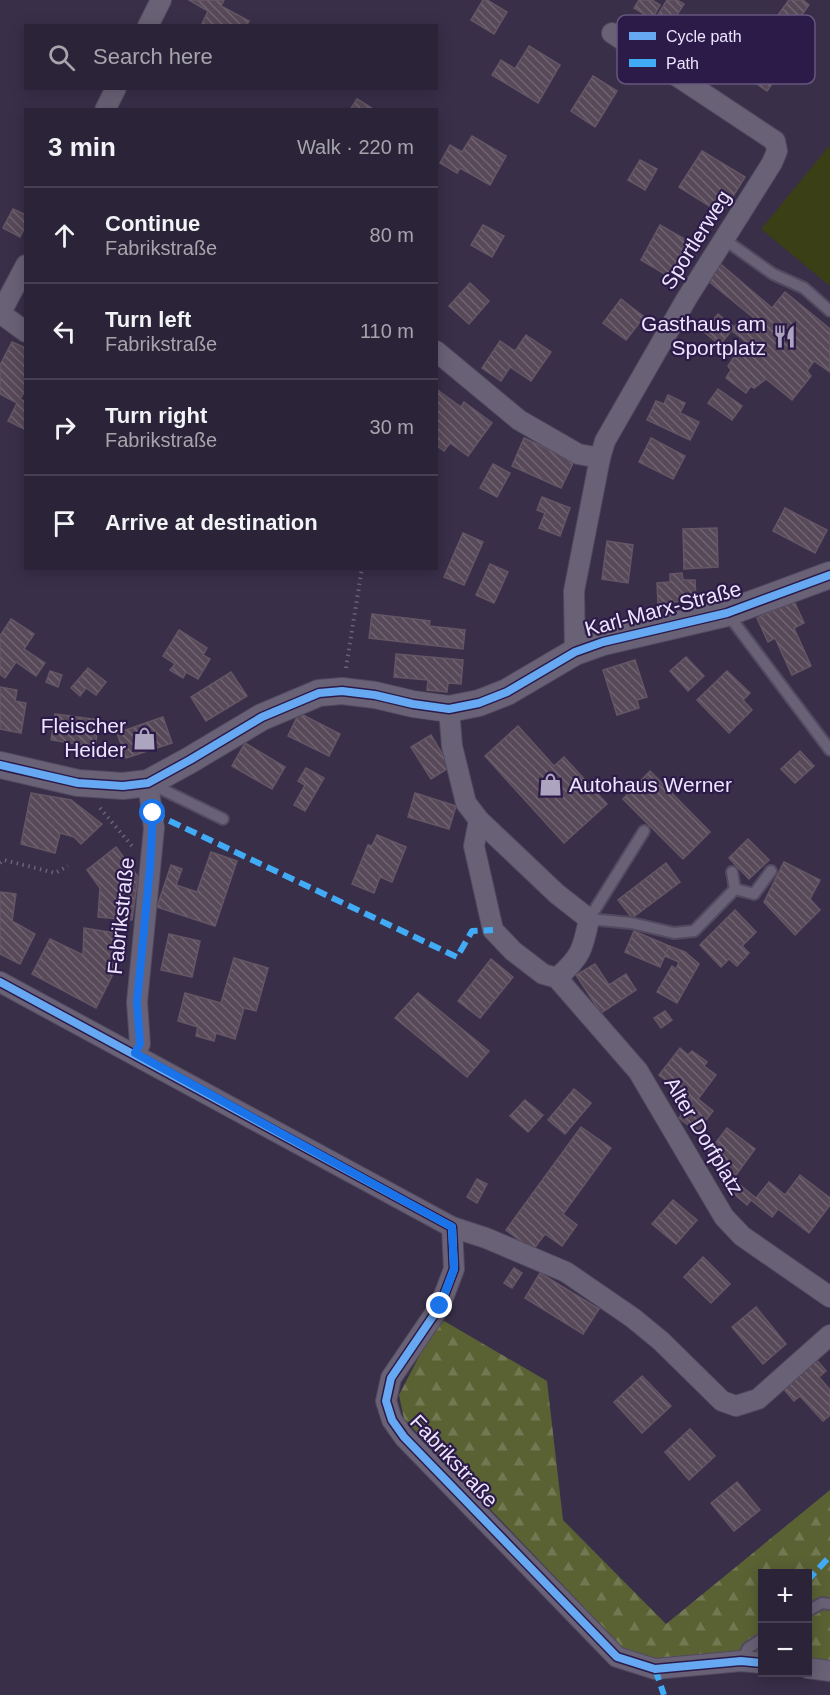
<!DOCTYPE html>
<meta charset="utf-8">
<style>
:root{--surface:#2b2337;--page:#332b3f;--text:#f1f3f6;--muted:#a6a4ad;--line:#474052}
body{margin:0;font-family:Helvetica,sans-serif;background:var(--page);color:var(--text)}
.controls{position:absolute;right:18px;bottom:18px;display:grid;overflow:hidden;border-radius:0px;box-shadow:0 3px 15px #0003}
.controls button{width:54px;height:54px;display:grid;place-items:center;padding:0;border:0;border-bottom:2px solid var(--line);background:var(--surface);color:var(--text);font:30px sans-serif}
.stop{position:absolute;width:18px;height:18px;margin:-14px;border:4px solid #1a73e8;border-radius:50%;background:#fff}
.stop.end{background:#1a73e8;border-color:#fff;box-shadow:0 2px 6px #0008}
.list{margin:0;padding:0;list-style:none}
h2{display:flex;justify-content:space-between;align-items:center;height:78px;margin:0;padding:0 24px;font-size:26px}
h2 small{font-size:20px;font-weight:400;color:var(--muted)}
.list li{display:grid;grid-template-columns:39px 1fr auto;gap:18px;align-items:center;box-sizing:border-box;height:96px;padding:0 24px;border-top:2px solid var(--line)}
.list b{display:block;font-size:22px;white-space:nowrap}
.list p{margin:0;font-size:20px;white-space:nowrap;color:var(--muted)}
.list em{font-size:20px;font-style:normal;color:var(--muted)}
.icon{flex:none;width:33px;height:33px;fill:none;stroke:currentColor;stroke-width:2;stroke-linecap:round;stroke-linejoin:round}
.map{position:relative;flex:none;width:830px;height:1695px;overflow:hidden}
.search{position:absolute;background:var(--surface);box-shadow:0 3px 15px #0003;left:24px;top:24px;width:414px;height:66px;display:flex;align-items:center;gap:15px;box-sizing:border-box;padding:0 21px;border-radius:0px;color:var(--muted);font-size:22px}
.panel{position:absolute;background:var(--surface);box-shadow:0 3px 15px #0003;left:24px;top:108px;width:414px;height:462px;border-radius:0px}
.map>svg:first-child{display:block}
</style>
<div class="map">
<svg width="830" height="1695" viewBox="0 0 830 1695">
<defs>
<pattern id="forest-firs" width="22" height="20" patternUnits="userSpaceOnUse" patternTransform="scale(1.5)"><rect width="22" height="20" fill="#5a6234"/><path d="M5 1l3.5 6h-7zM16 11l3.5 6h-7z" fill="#727852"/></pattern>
<pattern id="building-back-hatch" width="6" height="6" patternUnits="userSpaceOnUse" patternTransform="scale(1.5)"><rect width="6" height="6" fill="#584959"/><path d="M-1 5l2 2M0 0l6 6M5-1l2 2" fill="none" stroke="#706372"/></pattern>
</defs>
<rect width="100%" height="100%" fill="#392f49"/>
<!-- forest -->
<polygon fill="url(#forest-firs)" points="439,1318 547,1381 563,1520 666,1624 830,1490 830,1671 808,1668 808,1574 762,1574 762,1663 692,1666 654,1659 624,1649 404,1419 399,1395"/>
<!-- pitch -->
<polygon fill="#3a3f15" points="830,145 830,286 761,229"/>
<!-- building -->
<g fill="url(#building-back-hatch)" stroke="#655665" stroke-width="1.5">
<polygon points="189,0 224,0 221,6 249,21 246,26 201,26 208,11"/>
<polygon points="483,0 487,0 507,12 494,34 471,20"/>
<polygon points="639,0 652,0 660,5 652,19 634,8"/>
<polygon points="667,0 677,0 684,4 670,26 656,18"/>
<polygon points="789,0 803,0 809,5 794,26 778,15"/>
<polygon points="529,46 560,65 538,103 492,75 501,60 515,69"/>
<polygon points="757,49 784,67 767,91 741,73"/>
<polygon points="593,76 617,91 595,127 571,111"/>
<polygon points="357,99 375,110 350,110"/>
<polygon points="472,136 506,156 490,185 460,168 457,173 440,163 450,145 462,152"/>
<polygon points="702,151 745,177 722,214 679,187"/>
<polygon points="640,160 657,169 645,190 628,180"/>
<polygon points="13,209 26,215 26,225 20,237 3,228"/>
<polygon points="483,225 504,236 492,257 471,245"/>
<polygon points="660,225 688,241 668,276 641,260"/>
<polygon points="717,261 772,308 785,292 830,329 830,372 814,361 807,371 811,376 792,400 766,379 754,388 751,386 746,393 726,378 731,370 728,366 745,341 731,330 741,320 754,330 760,323 706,279"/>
<polygon points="470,283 489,301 469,324 449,306"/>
<polygon points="621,299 644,317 626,340 603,323"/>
<polygon points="718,314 734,327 720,345 704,332"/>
<polygon points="526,335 551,352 531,381 510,367 501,381 482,368 500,341 515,351"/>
<polygon points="12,342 26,348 26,389 20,399 26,402 26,430 8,421 17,403 0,394 0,365"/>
<polygon points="436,389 461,407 464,402 492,423 468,456 450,443 444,451 436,445"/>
<polygon points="718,389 742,406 732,420 708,403"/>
<polygon points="668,395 685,403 680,413 699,422 690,440 647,420 656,401 664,404"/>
<polygon points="524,438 574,461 561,488 512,466"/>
<polygon points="651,438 685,456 673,479 639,462"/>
<polygon points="493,464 510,473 497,497 480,488"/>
<polygon points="542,497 570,508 560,536 539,528 545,513 537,510"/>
<polygon points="785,508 827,530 815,553 773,531"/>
<polygon points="717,528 718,567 684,569 683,529"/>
<polygon points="463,533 483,542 464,585 444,577"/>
<polygon points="607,541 633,545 628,583 602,579"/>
<polygon points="490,564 508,572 494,603 476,595"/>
<polygon points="682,573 683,580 695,580 696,600 658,603 657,583 670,582 670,574"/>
<polygon points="794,601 804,623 794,628 811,666 792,675 775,638 768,642 757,618"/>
<polygon points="372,614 430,621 429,626 465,630 463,649 369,638"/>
<polygon points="11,619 34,634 24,649 45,663 36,676 16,662 5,678 0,674 0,636"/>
<polygon points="179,630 207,648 203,655 210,659 198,679 186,672 183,678 170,670 175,664 163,656"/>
<polygon points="396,654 463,660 461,684 448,683 447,692 427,690 428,680 394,677"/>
<polygon points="686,657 704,676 688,691 670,671"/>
<polygon points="635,660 647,697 637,700 639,708 617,715 603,670"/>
<polygon points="88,668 106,682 96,695 86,688 80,696 71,688"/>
<polygon points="50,671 62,675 58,687 46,682"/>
<polygon points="727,671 750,693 743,700 752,710 729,733 697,700"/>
<polygon points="231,672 247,696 206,721 191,697"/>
<polygon points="0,687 17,690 15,701 26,703 21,733 0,729"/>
<polygon points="299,713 340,734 329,756 288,736"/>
<polygon points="55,714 99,720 95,747 51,740"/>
<polygon points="163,717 172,743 126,758 117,733"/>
<polygon points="518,726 554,766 564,757 607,804 564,843 485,756"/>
<polygon points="431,735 450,767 431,779 411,747"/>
<polygon points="245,743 285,767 272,789 232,766"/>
<polygon points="800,751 814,766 795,783 781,769"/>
<polygon points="306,768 324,778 305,811 294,805 305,785 298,781"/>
<polygon points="650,771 710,832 683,859 623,799"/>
<polygon points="31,793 71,800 102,824 81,844 74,837 60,833 55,853 21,844"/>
<polygon points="415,793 456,806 449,829 408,817"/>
<polygon points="377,835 406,847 392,882 380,877 374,893 352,884 368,845 372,846"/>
<polygon points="748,839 769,860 749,879 729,858"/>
<polygon points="116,847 138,877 132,920 98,917 100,888 87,870"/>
<polygon points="211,852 237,861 215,926 157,907 171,865 182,869 176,885 197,892"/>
<polygon points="784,862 820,880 810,899 820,910 795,935 764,902"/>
<polygon points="666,863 680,882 632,918 618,900"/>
<polygon points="0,892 16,894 12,921 35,934 20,964 0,954"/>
<polygon points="735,910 756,932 742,946 749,953 737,966 729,959 721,967 700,945"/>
<polygon points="84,928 115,933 113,974 96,1008 32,974 50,939 83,955"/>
<polygon points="634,931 669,946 660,967 625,952"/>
<polygon points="169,934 200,941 192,977 161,970"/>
<polygon points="669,946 685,952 699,964 677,1003 657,992 672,966 676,969 679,962 665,956"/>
<polygon points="234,958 268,968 256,1011 244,1008 235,1039 216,1033 214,1041 196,1036 198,1027 178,1021 185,993 221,1003"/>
<polygon points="491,959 513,977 480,1018 458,1001"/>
<polygon points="595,964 609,985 626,974 636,990 601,1013 576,975"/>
<polygon points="418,993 489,1051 467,1077 395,1018"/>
<polygon points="665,1011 672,1020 661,1028 654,1018"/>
<polygon points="680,1048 688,1055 692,1051 707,1062 704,1066 716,1075 698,1099 713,1111 697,1132 679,1118 692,1100 659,1075"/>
<polygon points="574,1089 591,1103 565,1134 548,1120"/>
<polygon points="525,1100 543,1115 528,1132 510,1116"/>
<polygon points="581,1127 611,1148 563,1214 577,1225 562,1246 545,1234 533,1250 506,1230"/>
<polygon points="727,1128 755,1149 736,1175 707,1154"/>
<polygon points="800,1175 830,1198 830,1205 809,1233 778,1209 772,1217 751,1200 747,1205 733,1193 740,1185 756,1198 769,1182 785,1195"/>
<polygon points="477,1179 487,1184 477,1203 467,1197"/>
<polygon points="673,1200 697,1220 676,1244 652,1224"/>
<polygon points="703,1257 730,1284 711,1303 684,1277"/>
<polygon points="514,1268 522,1273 512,1288 504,1283"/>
<polygon points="540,1273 599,1309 583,1334 525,1298"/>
<polygon points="756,1307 786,1344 763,1364 732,1327"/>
<polygon points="815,1358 826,1371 819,1377 830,1390 830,1415 823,1421 800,1396 794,1401 782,1387"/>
<polygon points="642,1376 671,1406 642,1433 614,1402"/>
<polygon points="690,1429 715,1456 689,1480 665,1452"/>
<polygon points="737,1482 760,1510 734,1531 711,1503"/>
</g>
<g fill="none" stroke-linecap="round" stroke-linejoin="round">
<defs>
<g id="service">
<polyline points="725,240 773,274 804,288 830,311"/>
<polyline points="727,613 830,750"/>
<polyline points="151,784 223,819"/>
<polyline points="644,831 589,919 631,923 674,933 694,931 735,889"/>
<polyline points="732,872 735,889 754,894 771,871"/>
<polyline points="808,1611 822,1603 830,1604"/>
<polyline points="741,1661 748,1648 762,1639"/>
</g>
<g id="minor">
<polyline points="148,26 161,0"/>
<polyline points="105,110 116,88"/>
<polyline points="0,313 26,332"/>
<polyline points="0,314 26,265"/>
<polyline points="436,351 519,420 578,454 600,458"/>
<polyline points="575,652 574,591 600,458 605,441 687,298 772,163 777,151 775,141 612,33"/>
<path d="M449,709L452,746L466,803L479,820L474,846L493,930L513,951L543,974L557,978C581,957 583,949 589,919L557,894L479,820"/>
<polyline points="557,978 638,1071 724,1217 742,1236 830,1297"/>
<polyline points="0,982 452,1227 454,1269 440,1306 391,1378 386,1401 392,1420 404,1437 617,1657 655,1669 741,1661 762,1663"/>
<polyline points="135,1053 140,1044 137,1002 154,828 148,783"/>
<polyline points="452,1227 486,1238 566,1272 633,1318 661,1341 722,1401 736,1406 758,1399 830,1335"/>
<polyline points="808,1668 830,1671"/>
</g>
<polyline id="tertiary" points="0,765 78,783 123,786 148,783 190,760 262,717 319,693 342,691 375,695 413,704 449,709 479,703 507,692 575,652 603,642 727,613 830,575"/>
</defs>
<!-- service casing -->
<use href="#service" stroke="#524a60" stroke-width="14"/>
<!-- minor casing -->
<use href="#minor" stroke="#524a60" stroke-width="22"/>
<!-- tertiary casing -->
<use href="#tertiary" stroke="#524a60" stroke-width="28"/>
<!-- path -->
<g stroke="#696475" stroke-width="4" stroke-dasharray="1.5 4.5" stroke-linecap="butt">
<polyline points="346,668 362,568"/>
<polyline points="100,808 132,846"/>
<polyline points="0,863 4,860 55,873 68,866"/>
</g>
<!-- service -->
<use href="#service" stroke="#696276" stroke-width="10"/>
<!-- minor -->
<use href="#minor" stroke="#696276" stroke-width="20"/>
<!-- tertiary -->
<use href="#tertiary" stroke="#696276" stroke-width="26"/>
<!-- quiet -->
<g stroke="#42abf6" stroke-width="6" stroke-dasharray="12 6" stroke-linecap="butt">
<polyline points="153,813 457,957 472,931 493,930"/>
<polyline points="808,1582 809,1579 830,1556"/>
<polyline points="655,1669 664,1695"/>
</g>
<defs>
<g id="cycleway">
<polyline points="0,765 78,783 123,786 148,783 190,760 262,717 319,693 342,691 375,695 413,704 449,709 479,703 507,692 575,652 603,642 727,613 830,575"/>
<polyline points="0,982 452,1227 454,1269 440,1306 391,1378 386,1401 392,1420 404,1437 617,1657 655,1669 741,1661 762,1663"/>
</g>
</defs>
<!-- cycleway casing -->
<use href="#cycleway" stroke="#2c1a49" stroke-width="11"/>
<!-- cycleway -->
<use href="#cycleway" stroke="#66a8f1" stroke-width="8"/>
</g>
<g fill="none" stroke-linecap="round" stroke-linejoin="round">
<!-- route -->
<polyline stroke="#1a73e8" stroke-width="8" points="153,813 150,868 137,1002 140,1044 135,1053 452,1227 454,1269 440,1306"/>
</g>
<!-- icons -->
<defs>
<symbol id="restaurant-bare" viewBox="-9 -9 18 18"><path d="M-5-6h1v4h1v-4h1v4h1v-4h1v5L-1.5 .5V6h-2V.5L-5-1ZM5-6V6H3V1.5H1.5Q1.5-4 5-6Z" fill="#ada5bf" stroke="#2c1a49" stroke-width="2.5" paint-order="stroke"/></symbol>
<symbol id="shop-bare" viewBox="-9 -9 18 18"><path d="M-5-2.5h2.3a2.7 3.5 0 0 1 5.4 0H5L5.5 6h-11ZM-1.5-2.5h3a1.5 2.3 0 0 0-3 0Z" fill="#ada5bf" stroke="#2c1a49" stroke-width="2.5" paint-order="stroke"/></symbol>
</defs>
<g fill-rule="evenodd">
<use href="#restaurant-bare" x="768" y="320" width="33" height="33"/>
<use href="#shop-bare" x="128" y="722" width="33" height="33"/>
<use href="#shop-bare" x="534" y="768" width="33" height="33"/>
</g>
<g text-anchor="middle" stroke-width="4.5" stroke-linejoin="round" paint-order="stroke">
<!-- street labels -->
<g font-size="21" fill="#ece5fe" stroke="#2c1a49">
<text transform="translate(696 240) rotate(-58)" y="7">Sportlerweg</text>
<text transform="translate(663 609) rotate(-15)" y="7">Karl-Marx-Straße</text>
<text transform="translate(121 916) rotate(-84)" y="7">Fabrikstraße</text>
<text transform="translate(704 1136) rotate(59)" y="7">Alter Dorfplatz</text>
<text transform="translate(454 1461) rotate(47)" y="7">Fabrikstraße</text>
</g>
<!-- poi labels -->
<g font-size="21" fill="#ece5fe" stroke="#2c1a49" text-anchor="end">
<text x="766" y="331">Gasthaus am<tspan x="766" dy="24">Sportplatz</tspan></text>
<text x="126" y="733">Fleischer<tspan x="126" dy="24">Heider</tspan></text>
<text x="569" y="792" text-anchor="start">Autohaus Werner</text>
</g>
</g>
<!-- legend -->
<rect x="617" y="15" width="198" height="69" rx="9" fill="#2c1a49" stroke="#66577f" stroke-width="1.5"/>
<rect x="629" y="32" width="27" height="8" fill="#66a8f1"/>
<rect x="629" y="59" width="27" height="8" fill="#42abf6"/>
<g font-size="16" fill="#ece5fe">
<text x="666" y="42">Cycle path</text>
<text x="666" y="69">Path</text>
</g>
</svg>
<div class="controls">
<button>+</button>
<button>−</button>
</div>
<div class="stop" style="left:153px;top:813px"></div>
<div class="stop end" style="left:440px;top:1306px"></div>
<div class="search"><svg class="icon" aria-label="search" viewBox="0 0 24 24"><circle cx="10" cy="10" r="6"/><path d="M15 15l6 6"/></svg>Search here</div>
<section class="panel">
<h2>3 min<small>Walk · 220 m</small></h2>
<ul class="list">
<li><svg class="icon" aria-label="ahead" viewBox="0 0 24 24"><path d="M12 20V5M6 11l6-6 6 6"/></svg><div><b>Continue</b><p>Fabrikstraße</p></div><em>80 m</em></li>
<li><svg class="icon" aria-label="left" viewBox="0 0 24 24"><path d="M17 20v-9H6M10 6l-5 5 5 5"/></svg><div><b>Turn left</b><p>Fabrikstraße</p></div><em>110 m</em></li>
<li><svg class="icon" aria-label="right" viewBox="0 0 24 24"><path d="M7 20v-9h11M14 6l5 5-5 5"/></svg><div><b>Turn right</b><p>Fabrikstraße</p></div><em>30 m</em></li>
<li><svg class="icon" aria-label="arrive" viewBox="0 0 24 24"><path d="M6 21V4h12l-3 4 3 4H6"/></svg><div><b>Arrive at destination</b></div></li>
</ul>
</section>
</div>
